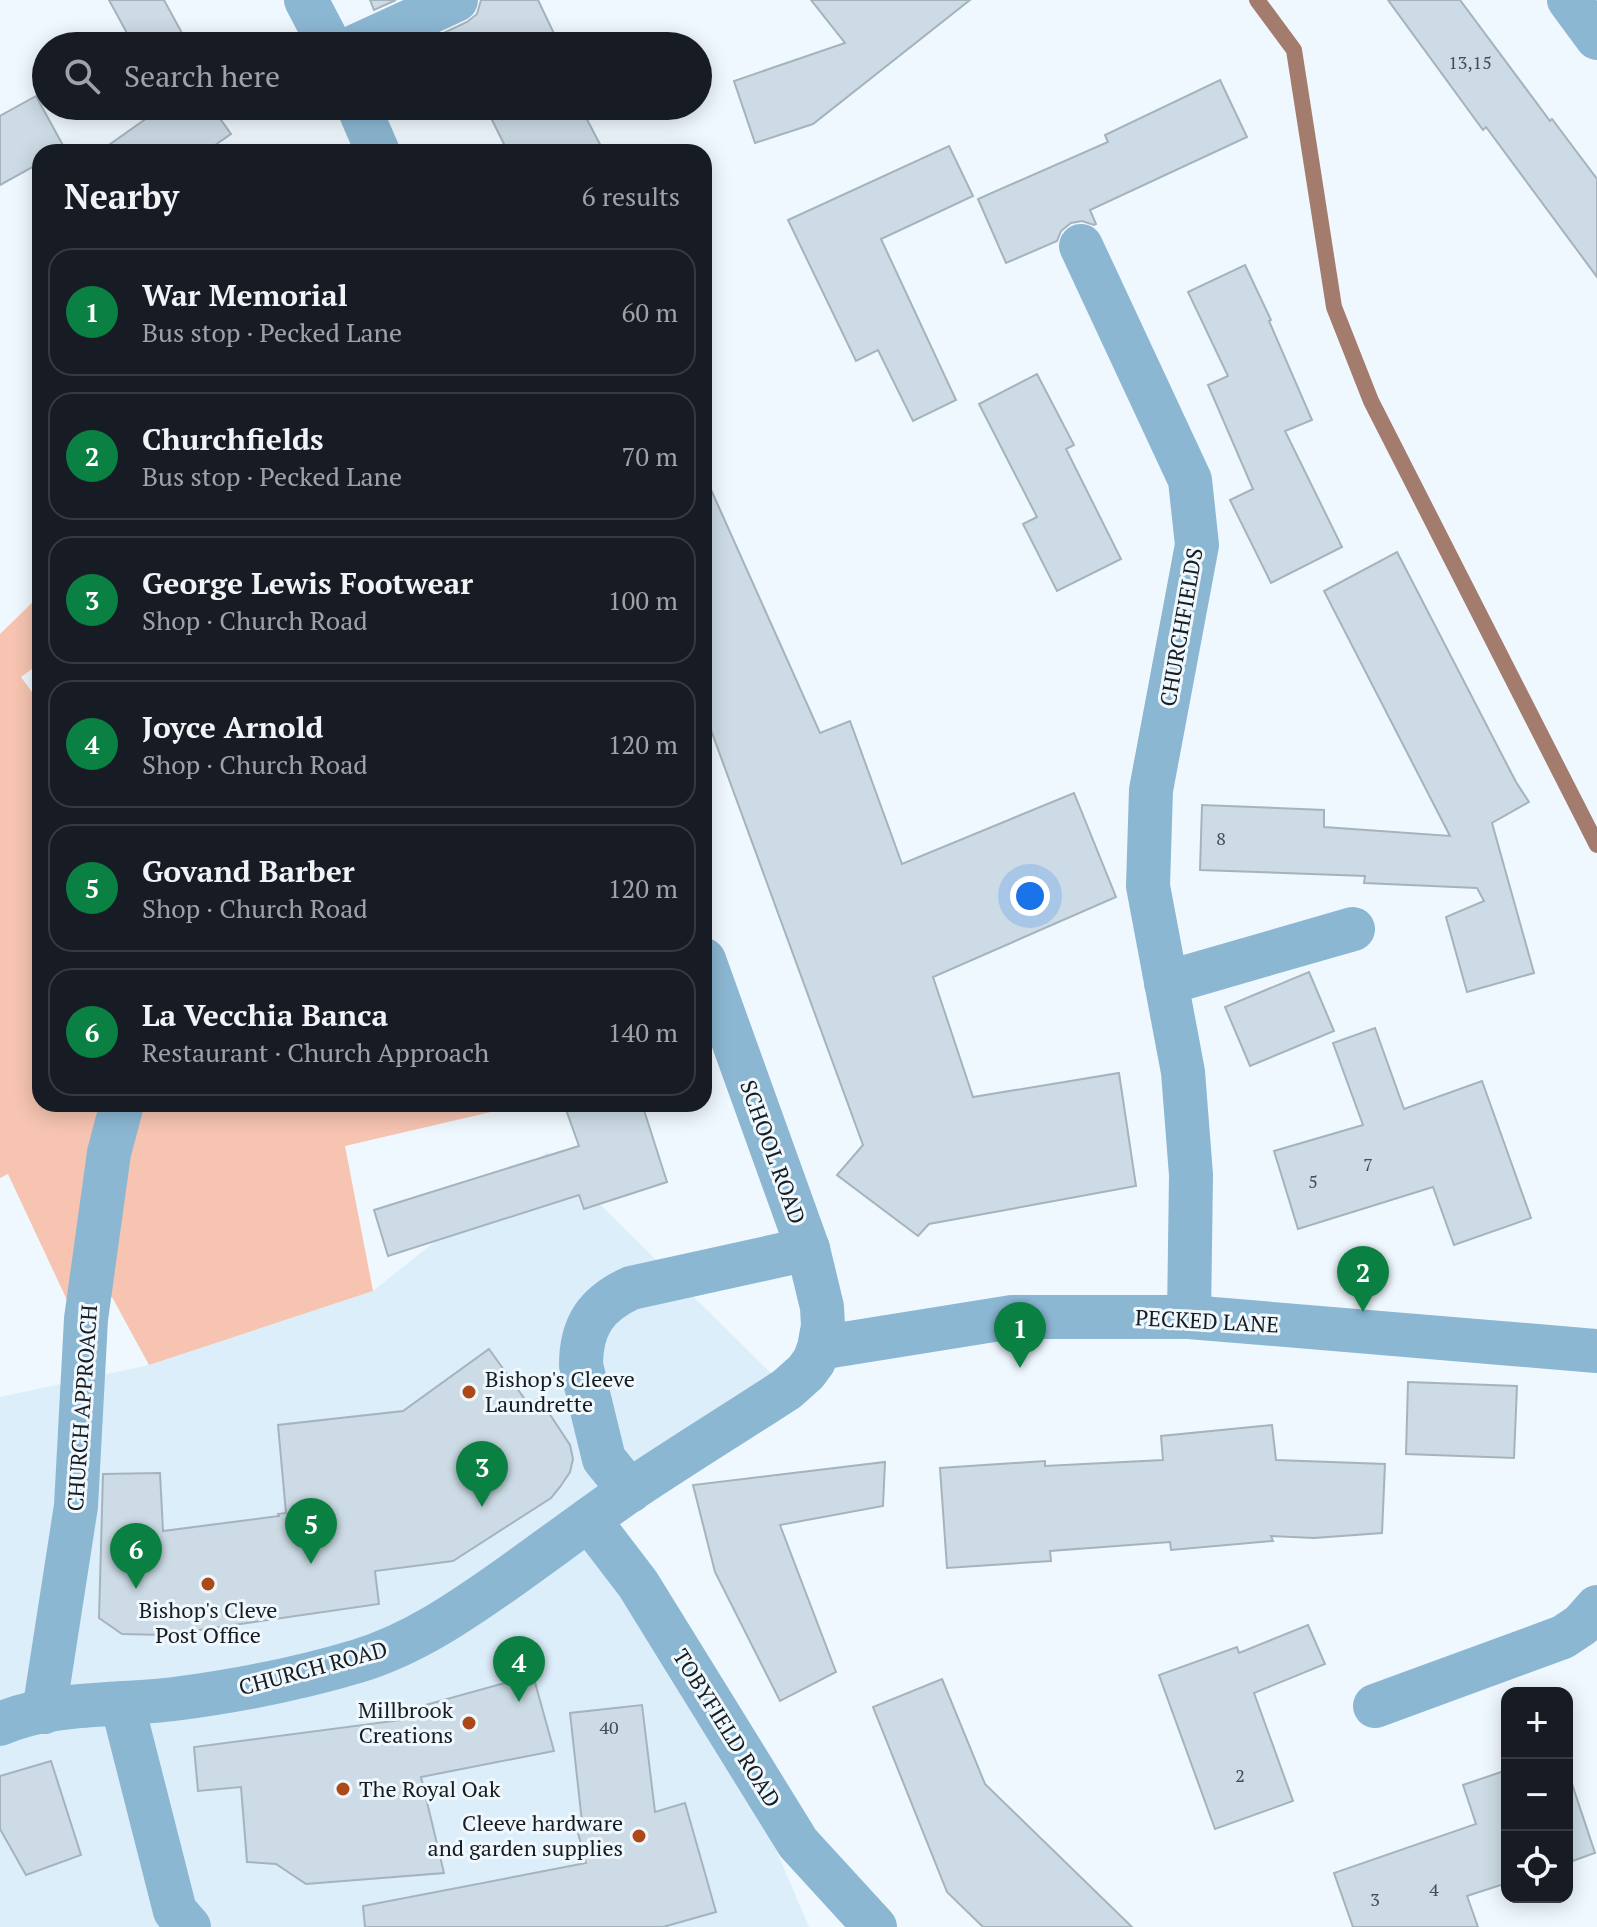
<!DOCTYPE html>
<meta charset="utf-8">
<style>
:root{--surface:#171b24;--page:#20242c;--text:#f1f3f6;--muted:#9ea1a6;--line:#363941;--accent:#0b8043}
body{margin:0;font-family:"PT Serif",serif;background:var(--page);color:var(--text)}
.controls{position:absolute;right:24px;bottom:24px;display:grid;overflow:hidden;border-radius:16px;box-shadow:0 4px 20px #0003}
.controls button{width:72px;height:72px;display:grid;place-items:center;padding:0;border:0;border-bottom:2px solid var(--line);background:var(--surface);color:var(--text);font:40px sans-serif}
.you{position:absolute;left:1030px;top:896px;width:28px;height:28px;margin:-20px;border:6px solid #fff;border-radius:50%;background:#1a73e8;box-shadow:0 0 0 12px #1a73e833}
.badge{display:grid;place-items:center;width:52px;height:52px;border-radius:50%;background:var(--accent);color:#fff;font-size:26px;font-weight:700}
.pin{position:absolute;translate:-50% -66px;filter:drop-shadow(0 2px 4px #0008)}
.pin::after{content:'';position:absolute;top:42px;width:28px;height:24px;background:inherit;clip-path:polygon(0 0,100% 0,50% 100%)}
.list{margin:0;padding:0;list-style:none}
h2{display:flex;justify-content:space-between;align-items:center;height:104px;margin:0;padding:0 32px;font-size:34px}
h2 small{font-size:26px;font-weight:400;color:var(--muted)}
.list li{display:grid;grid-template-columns:52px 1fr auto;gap:24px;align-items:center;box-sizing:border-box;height:128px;margin:0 16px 16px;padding:0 16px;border:2px solid var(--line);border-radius:24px}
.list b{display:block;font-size:30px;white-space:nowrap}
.list p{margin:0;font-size:26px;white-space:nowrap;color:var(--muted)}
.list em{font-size:26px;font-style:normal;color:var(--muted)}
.icon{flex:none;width:44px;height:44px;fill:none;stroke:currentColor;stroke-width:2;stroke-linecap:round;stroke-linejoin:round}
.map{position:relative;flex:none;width:1597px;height:1927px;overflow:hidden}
.search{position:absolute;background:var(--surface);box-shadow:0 4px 20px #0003;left:32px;top:32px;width:680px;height:88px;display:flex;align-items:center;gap:20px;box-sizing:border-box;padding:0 28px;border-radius:44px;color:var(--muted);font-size:30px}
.panel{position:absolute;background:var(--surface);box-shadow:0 4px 20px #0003;left:32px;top:144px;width:680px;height:968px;border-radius:24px}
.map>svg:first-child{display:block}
</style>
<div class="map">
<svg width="1597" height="1927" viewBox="0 0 1597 1927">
<rect width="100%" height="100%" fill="#eff8fe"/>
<!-- built -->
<polygon fill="#dceefa" points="547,1152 787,1389 590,1520 762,1817 809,1927 0,1927 0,1397 149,1365 373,1291"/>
<!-- green -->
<polygon fill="#f6c4b1" points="40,595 40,663 21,677 40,703 40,1104 525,1104 345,1146 373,1291 149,1365 112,1297 67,1300 8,1174 0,1178 0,634"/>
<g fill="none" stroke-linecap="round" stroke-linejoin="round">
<!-- stream -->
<polyline stroke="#a37c6d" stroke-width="16" points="1257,0 1294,50 1334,307 1371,401 1597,845"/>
</g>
<!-- building -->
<g fill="#ccdbe5" stroke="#a5b3bd" stroke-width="2">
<polygon points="109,0 164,0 189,46 134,46"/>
<polygon points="370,0 396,0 374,10"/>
<polygon points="481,0 538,0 560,46 416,46 467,22 477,14"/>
<polygon points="811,0 970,0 813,124 755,143 734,81 845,43"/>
<polygon points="1388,0 1460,0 1550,121 1552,119 1597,179 1597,277 1486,127 1483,130"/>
<polygon points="1220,80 1247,137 1090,210 1096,224 1094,225 1082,221 1071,223 1061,231 1057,241 1006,263 978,199 1108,142 1105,135"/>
<polygon points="36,96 65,149 59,152 40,152 40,163 0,185 0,116"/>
<polygon points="164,106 211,106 231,134 205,152 99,152"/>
<polygon points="485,106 580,106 604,152 508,152"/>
<polygon points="949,146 973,196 881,239 956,400 913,421 878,350 856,361 788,220"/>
<polygon points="1245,265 1271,320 1269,321 1312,420 1285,431 1342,547 1271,583 1230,500 1253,489 1208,385 1228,376 1188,292"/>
<polygon points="1037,374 1074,445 1066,449 1121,559 1057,591 1023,524 1037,517 979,404"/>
<polygon points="704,474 820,733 850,721 902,864 1074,793 1116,897 933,977 973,1097 1119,1073 1136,1186 929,1224 918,1236 837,1175 863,1145 704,711"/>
<polygon points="1397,552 1516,782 1529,802 1492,823 1534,973 1467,992 1446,917 1484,901 1477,888 1364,883 1365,876 1200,870 1202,805 1324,810 1324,827 1450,836 1324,591"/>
<polygon points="1309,972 1334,1031 1250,1066 1225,1007"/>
<polygon points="1375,1028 1404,1109 1482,1081 1531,1218 1454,1245 1433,1187 1298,1229 1274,1151 1363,1125 1333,1043"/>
<polygon points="564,1104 642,1104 667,1182 584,1209 579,1195 388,1256 374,1210 579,1146"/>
<polygon points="489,1349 529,1405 539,1398 570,1445 573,1459 570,1472 560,1487 551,1498 453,1561 375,1571 379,1604 165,1635 122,1634 99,1618 103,1474 160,1473 163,1531 279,1516 278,1514 286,1513 278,1425 403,1411"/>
<polygon points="1408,1382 1517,1386 1514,1458 1406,1454"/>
<polygon points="1272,1425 1276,1460 1385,1464 1382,1533 1314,1538 1271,1536 1273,1541 1171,1550 1170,1542 1050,1551 1051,1561 947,1568 940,1468 1045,1461 1045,1466 1163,1460 1161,1436"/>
<polygon points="885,1462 883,1506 780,1525 836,1672 780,1701 715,1572 693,1485"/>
<polygon points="1308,1625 1325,1664 1254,1693 1293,1801 1215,1829 1159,1675 1237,1647 1239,1653"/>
<polygon points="533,1675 554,1751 421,1777 444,1873 306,1884 276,1864 247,1862 241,1787 198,1791 194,1747 424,1717 422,1706"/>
<polygon points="942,1679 985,1784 1132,1927 983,1927 947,1892 873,1707"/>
<polygon points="642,1705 655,1812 685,1803 716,1912 663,1927 365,1927 363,1906 586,1863 578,1833 583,1831 570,1713"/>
<polygon points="51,1761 81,1855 26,1875 0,1829 0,1776"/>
<polygon points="1567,1769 1595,1853 1567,1863"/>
<polygon points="1507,1770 1507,1883 1467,1896 1478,1927 1353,1927 1334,1873 1476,1824 1463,1785"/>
</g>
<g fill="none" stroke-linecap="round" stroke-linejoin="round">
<!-- minor -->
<g stroke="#8cb7d3" stroke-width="44">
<polyline points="306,0 330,46"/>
<polyline points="1569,0 1597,38"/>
<polyline points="356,46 456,0"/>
<polyline points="358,106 378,152"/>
<polyline points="1081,246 1190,480 1197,545 1151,790 1148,886 1183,1072 1191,1175 1189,1317"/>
<polyline points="1166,983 1353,929"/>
<polyline points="819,1348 1012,1317 1189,1317 1597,1351"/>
<path d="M630,1491L604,1459L581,1365C581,1326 596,1304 631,1288L808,1249"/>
<polyline points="589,1520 638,1584 798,1843 875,1927"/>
<polyline points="122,1703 175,1911 189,1927"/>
<polyline points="1375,1706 1563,1637 1581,1625 1597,1607"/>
<polyline points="44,1712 76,1506 86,1319 109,1153 122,1104"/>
<path d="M0,1724C52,1701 118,1706 174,1699C236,1691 298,1679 358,1661C414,1644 463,1610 511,1576C550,1548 589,1519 629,1491C681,1456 735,1423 787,1389L806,1372L814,1361L819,1348L823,1326L822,1307L808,1249L704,960"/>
</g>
</g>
<!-- markers -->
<g fill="#ad4919" stroke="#eff8fe" stroke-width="3">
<circle cx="469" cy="1392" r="8"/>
<circle cx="208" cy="1584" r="8"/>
<circle cx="469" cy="1723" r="8"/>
<circle cx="343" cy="1789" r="8"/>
<circle cx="639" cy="1836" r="8"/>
</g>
<g text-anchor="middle" stroke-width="6" stroke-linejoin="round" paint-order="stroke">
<!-- number labels -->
<g font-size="18" fill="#444c50">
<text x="1470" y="69">13,15</text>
<text x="1221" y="845">8</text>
<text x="1368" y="1171">7</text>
<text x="1313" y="1188">5</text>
<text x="609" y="1734">40</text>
<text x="1240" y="1782">2</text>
<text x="1434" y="1896">4</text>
<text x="1375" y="1906">3</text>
</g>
<!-- street labels -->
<g font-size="22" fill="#171c1f" stroke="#eff8fe">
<text transform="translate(1181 627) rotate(-80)" y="8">CHURCHFIELDS</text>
<text transform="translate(773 1152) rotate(70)" y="8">SCHOOL ROAD</text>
<text transform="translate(1207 1321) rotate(3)" y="8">PECKED LANE</text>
<text transform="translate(82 1408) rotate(-86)" y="8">CHURCH APPROACH</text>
<text transform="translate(313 1668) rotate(-15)" y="8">CHURCH ROAD</text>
<text transform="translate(727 1728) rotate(58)" y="8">TOBYFIELD ROAD</text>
</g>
<!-- poi labels -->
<g font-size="22" fill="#171c1f" stroke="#eff8fe" text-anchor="start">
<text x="485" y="1387">Bishop's Cleeve<tspan x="485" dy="25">Laundrette</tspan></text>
<text x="208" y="1618" text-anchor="middle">Bishop's Cleve<tspan x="208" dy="25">Post Office</tspan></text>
<text x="453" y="1718" text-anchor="end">Millbrook<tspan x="453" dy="25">Creations</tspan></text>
<text x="359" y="1797">The Royal Oak</text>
<text x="623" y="1831" text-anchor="end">Cleeve hardware<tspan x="623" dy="25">and garden supplies</tspan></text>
</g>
</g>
</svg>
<div class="controls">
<button>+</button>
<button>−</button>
<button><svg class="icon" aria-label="locate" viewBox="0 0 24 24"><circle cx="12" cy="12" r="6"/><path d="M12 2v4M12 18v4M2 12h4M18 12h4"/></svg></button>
</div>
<div class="you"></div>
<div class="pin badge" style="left:1020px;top:1368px">1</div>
<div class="pin badge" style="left:1363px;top:1312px">2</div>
<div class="pin badge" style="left:482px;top:1507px">3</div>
<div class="pin badge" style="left:519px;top:1702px">4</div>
<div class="pin badge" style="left:311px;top:1564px">5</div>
<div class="pin badge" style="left:136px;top:1589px">6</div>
<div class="search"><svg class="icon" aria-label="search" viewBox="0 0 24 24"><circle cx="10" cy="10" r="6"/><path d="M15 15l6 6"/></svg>Search here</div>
<section class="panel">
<h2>Nearby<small>6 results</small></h2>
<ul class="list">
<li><span class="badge">1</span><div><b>War Memorial</b><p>Bus stop · Pecked Lane</p></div><em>60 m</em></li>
<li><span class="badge">2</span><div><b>Churchfields</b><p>Bus stop · Pecked Lane</p></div><em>70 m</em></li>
<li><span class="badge">3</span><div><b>George Lewis Footwear</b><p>Shop · Church Road</p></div><em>100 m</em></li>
<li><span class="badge">4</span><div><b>Joyce Arnold</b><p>Shop · Church Road</p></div><em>120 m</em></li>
<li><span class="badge">5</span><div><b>Govand Barber</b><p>Shop · Church Road</p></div><em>120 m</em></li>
<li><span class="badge">6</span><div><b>La Vecchia Banca</b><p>Restaurant · Church Approach</p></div><em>140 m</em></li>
</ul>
</section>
</div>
